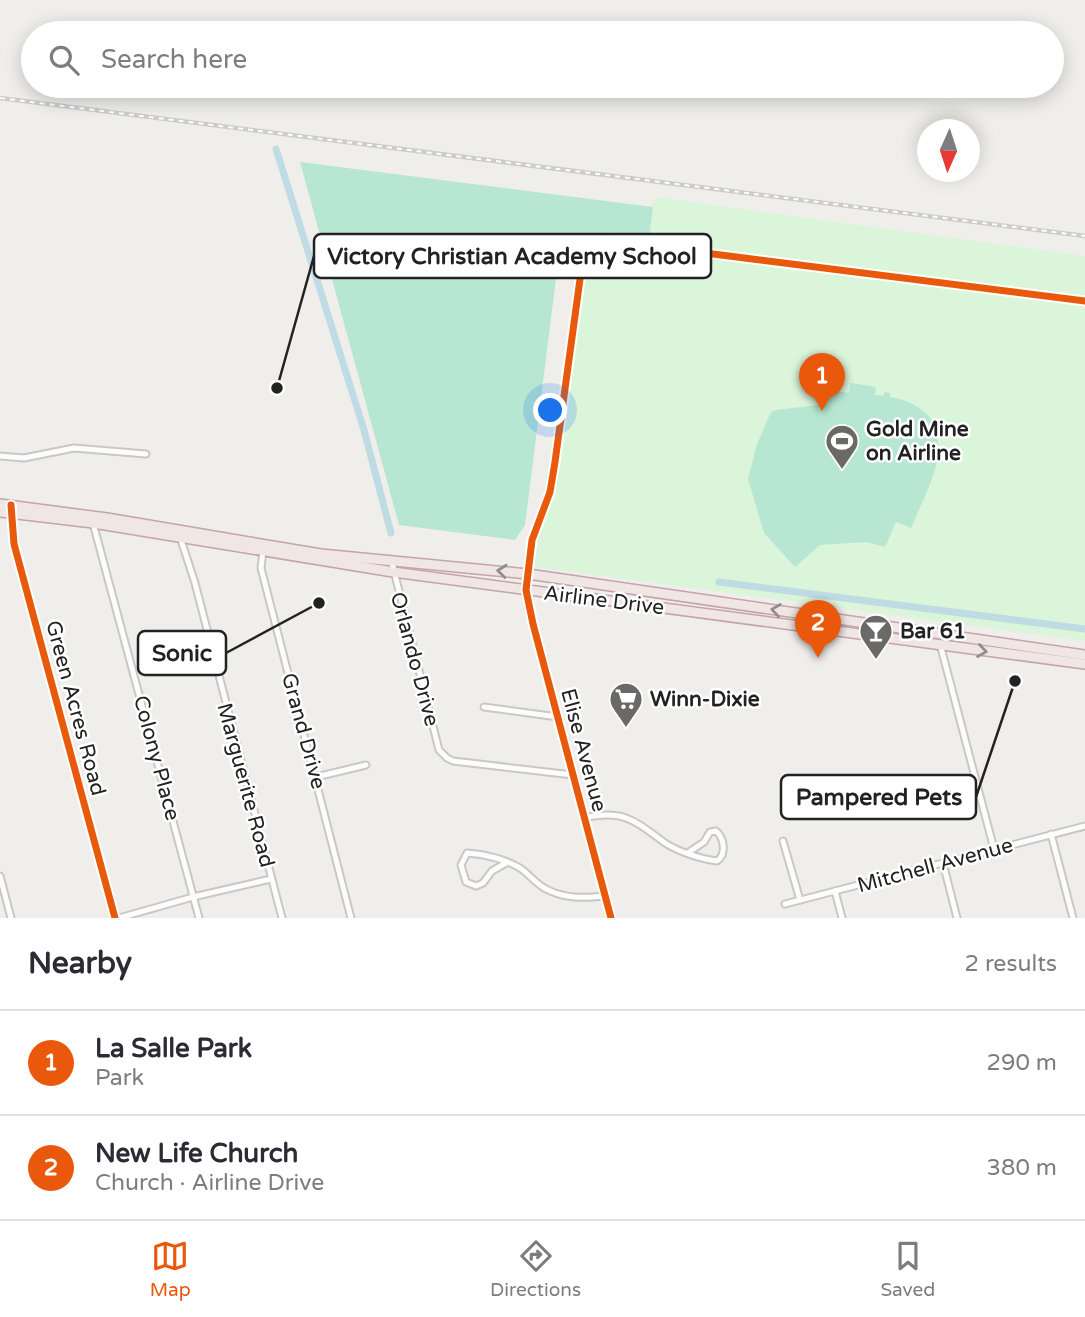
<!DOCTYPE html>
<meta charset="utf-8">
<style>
:root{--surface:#fff;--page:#f7f7f7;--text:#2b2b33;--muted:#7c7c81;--line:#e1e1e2;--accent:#ea580c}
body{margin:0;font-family:"Varela Round",sans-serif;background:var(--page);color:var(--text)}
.compass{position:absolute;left:917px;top:119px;width:63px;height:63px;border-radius:50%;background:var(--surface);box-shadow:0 4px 18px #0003;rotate:183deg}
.you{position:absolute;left:551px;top:411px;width:24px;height:24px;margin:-18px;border:5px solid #fff;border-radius:50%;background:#1a73e8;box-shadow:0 0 0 10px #1a73e833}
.badge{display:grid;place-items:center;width:46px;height:46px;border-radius:50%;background:var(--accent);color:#fff;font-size:23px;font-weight:700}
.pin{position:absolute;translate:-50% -58px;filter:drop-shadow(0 2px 4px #0008)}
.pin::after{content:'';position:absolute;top:37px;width:24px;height:21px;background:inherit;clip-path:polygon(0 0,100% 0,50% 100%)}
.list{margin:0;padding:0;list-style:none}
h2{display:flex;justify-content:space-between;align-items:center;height:91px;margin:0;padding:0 28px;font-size:30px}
h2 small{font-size:23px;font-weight:400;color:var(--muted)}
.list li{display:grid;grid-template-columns:46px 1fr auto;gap:21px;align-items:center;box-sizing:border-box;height:105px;padding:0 28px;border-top:2px solid var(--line)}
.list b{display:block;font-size:26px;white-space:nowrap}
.list p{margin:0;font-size:23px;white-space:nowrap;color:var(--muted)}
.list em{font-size:23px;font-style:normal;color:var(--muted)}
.icon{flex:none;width:38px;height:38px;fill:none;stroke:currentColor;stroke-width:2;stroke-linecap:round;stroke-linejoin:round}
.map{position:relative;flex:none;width:1085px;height:918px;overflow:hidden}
.search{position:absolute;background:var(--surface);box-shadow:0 4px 18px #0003;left:21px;right:21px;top:21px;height:77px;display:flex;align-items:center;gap:18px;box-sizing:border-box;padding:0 24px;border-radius:38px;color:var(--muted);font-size:26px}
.sheet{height:301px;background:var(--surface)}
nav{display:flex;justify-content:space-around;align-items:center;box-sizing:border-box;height:98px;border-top:2px solid var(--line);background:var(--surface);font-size:19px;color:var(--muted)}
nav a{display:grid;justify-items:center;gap:4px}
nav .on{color:var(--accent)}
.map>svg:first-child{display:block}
</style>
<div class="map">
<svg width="1085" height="918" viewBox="0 0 1085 918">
<rect width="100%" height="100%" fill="#f0eeeb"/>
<!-- park -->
<polygon fill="#daf5da" points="655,197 1085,256 1085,641 529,566 591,242 648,232"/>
<!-- pitch -->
<g fill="#b7e6d2">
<path d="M300,162L653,207L649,239C623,235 592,223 575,249L560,247L525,525L515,540L399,525Z"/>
<path d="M851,383L876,387L875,395L883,396L885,392L890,393V397C912,400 934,414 940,436L937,438C945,460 920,506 911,528L896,522L885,547L866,542L820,545L795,567L764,533L748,479L757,444L771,412L776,410L827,404L829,390L849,393Z"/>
</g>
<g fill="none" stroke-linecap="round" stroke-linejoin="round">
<!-- canal -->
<g stroke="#bfdbe3" stroke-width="7">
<polyline points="276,149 364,430 391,533"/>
<polyline points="719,582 1085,629"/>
</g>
<defs>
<g id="minor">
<polyline points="0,456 24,458 74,448 146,454"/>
<polyline points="11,512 14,544 115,918"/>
<polyline points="93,523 199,918"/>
<polyline points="180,537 195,583 282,918"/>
<polyline points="263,551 261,568 351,918"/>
<polyline points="391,559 439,750 447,758 453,761 573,775"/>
<polyline points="528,574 532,540 550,492 555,462 582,257 584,250 591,242 626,243 1085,301"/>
<polyline points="940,644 994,849"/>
<polyline points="484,707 558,717"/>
<polyline points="316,777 366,765"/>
<path d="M584,818C624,809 635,821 665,843C679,852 701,859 717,861C727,854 724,838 716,831L710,832L704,842L689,852"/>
<polyline points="1051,834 1073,918"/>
<polyline points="783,841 800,900"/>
<path d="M506,863L492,871L483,883L476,886L466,882L461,865L467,853C484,854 505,859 520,868C529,874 536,884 546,889C565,899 584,898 605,896"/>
<polyline points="943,863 957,918"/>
<polyline points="0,876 11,918"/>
<polyline points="835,891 842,918"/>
<polyline points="785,904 1085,826"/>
<polyline points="119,918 193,897 271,879"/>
</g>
<polyline id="tertiary" points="528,574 526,590 533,624 611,918"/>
<g id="trunk">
<polyline points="0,504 107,518 321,554 528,574 1085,655"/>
<polyline points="0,512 93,523 393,572 1085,664"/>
</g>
</defs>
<!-- minor casing -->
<use href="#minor" stroke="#c9c8c7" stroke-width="9"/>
<!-- tertiary casing -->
<use href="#tertiary" stroke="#c9c8c7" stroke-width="10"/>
<!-- trunk casing -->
<use href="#trunk" stroke="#c5a2ac" stroke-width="12"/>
<!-- minor -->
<use href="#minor" stroke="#fdfcfc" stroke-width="5"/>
<!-- tertiary -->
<use href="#tertiary" stroke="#fdfcfc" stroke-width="6"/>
<!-- trunk -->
<use href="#trunk" stroke="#f0e6e4" stroke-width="9"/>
<defs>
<polyline id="rail" points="0,98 1085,236"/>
</defs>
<!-- rail casing -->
<use href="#rail" stroke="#ccc" stroke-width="4.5"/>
<!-- rail -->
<use href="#rail" stroke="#fff" stroke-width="2" stroke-dasharray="5" stroke-linecap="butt"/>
<defs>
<g id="cycleway">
<polyline points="11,505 14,544 115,918"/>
<path d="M611,918L533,624L526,590L532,540L550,492L555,462L584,250C596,238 610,242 626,243L1085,301"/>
</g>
</defs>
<!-- cycleway casing -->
<use href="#cycleway" stroke="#fff" stroke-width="11"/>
<!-- cycleway -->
<use href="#cycleway" stroke="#e8590c" stroke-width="7"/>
</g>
<!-- one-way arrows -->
<defs><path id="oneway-chevron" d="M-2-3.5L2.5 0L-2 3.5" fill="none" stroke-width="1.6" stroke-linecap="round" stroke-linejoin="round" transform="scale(1.75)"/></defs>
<g stroke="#938e8d">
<use href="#oneway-chevron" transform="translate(502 571) rotate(-174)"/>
<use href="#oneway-chevron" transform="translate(776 610) rotate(-172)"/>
<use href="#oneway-chevron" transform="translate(982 651) rotate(8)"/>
</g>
<!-- icons -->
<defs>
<symbol id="stadium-pin" viewBox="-11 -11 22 30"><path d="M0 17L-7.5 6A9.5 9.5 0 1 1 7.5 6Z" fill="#6a6968" stroke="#fff"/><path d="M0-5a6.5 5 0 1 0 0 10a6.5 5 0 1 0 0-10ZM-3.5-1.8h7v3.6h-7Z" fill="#fff"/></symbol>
<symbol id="bar-pin" viewBox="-11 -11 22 30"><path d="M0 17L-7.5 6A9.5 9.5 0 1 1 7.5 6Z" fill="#6a6968" stroke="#fff"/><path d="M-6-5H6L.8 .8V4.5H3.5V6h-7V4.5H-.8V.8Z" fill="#fff"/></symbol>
<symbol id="supermarket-pin" viewBox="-11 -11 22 30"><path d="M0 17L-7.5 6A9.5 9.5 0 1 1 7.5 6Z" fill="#6a6968" stroke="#fff"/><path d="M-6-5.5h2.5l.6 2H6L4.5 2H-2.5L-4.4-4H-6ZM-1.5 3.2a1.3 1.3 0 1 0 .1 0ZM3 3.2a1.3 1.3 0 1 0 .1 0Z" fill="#fff"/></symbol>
</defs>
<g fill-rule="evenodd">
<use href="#stadium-pin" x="823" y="422" width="38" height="52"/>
<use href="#bar-pin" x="857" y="612" width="38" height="52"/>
<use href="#supermarket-pin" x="607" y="680" width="38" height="52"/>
</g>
<g text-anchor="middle" stroke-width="5" stroke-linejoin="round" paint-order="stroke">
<!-- poi labels -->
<g font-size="21" font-weight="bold" fill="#222" stroke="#fff" text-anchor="start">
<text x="866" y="436">Gold Mine<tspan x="866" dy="24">on Airline</tspan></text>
<text x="900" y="638">Bar 61</text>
<text x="650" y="706">Winn-Dixie</text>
</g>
<!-- street labels -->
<g font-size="21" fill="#222" stroke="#fff">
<text transform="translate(604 600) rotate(7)" y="7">Airline Drive</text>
<text transform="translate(415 659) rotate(75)" y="7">Orlando Drive</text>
<text transform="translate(76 708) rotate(75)" y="7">Green Acres Road</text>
<text transform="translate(304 731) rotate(75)" y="7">Grand Drive</text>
<text transform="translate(584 750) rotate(75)" y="7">Elise Avenue</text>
<text transform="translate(157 758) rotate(75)" y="7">Colony Place</text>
<text transform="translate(246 785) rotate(75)" y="7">Marguerite Road</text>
<text transform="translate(935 865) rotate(-15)" y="7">Mitchell Avenue</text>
</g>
</g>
<!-- callouts -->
<path fill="none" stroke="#222" stroke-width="2.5" d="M277 388L314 256M319 603L226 653M1015 681L976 797"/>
<g fill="#222" stroke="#fff" stroke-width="2.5">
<circle cx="277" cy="388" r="7"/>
<circle cx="319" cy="603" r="7"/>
<circle cx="1015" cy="681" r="7"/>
</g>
<g fill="#fff" stroke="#222" stroke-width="2.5">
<rect x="314" y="234" width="397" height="44" rx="7"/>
<rect x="138" y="631" width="88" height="44" rx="7"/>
<rect x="781" y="775" width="195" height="44" rx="7"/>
</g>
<g font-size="23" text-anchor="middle" font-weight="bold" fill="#222">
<text x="512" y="264">Victory Christian Academy School</text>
<text x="182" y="661">Sonic</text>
<text x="879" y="805">Pampered Pets</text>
</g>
</svg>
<svg class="compass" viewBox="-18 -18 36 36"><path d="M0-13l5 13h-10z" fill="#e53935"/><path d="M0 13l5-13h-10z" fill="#7c7c81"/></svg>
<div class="you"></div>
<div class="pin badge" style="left:822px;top:411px">1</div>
<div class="pin badge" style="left:818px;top:658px">2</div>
<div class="search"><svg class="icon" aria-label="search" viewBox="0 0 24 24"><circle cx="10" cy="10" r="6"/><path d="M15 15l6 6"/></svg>Search here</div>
</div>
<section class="sheet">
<h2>Nearby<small>2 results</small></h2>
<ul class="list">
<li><span class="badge">1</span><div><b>La Salle Park</b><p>Park</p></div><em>290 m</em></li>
<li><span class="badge">2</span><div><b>New Life Church</b><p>Church · Airline Drive</p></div><em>380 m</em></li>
</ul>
</section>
<nav>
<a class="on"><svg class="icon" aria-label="map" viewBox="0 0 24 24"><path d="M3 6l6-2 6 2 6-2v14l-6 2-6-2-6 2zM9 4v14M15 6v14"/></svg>Map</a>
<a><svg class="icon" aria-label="directions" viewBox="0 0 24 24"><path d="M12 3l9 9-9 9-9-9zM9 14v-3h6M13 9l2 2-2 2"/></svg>Directions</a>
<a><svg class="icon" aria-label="saved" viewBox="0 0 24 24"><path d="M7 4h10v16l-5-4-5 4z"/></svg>Saved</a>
</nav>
